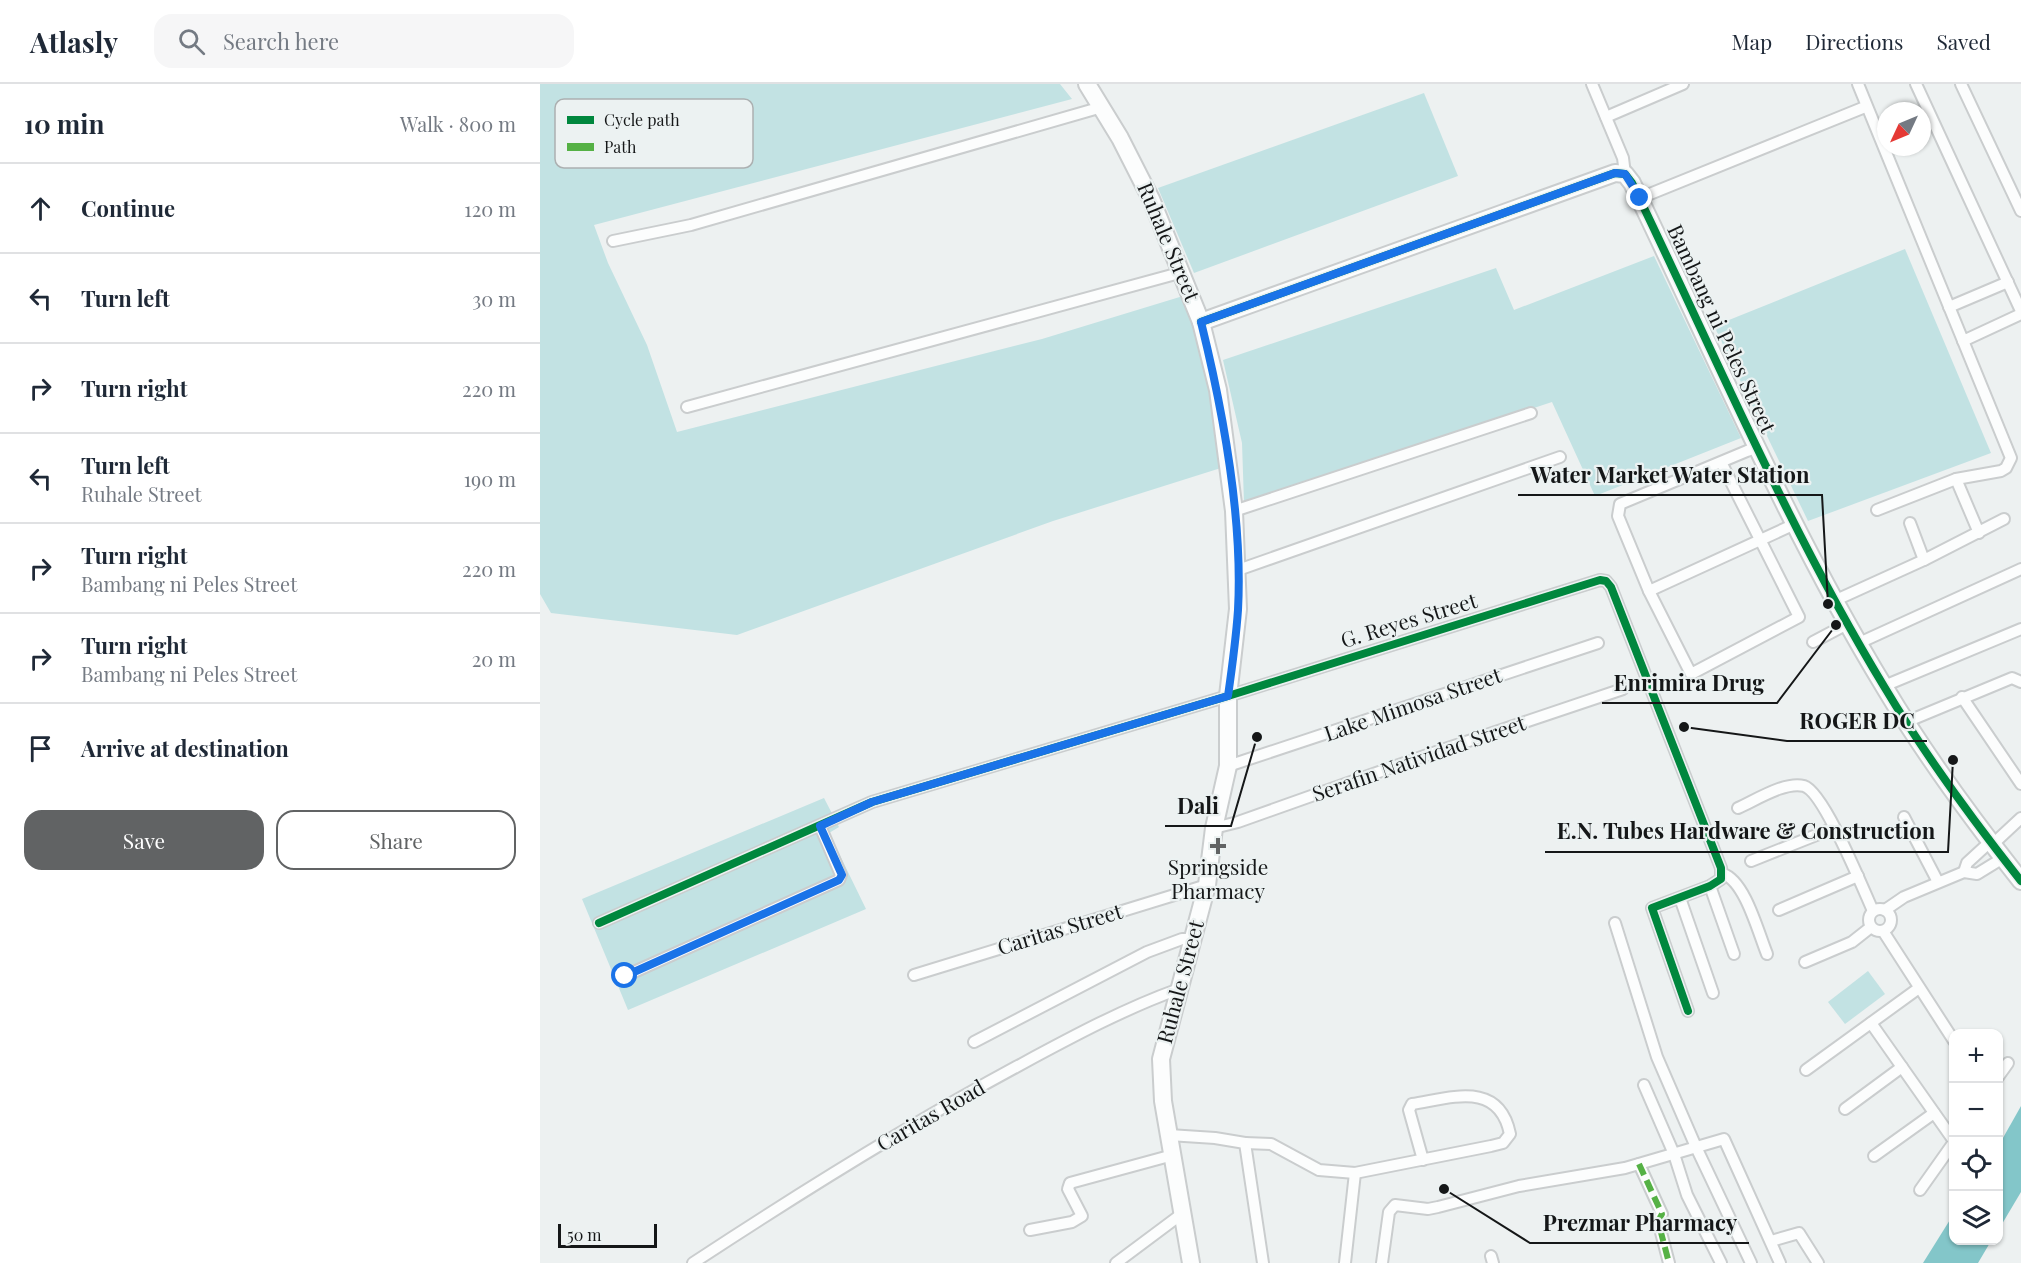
<!DOCTYPE html>
<meta charset="utf-8">
<style>
:root{--surface:#fff;--page:#f6f6f7;--text:#1f2937;--muted:#747a83;--line:#e0e1e3;--accent:#616364}
body{margin:0;font-family:"Playfair Display",serif;background:var(--page);color:var(--text)}
.controls{position:absolute;right:18px;bottom:18px;display:grid;overflow:hidden;border-radius:12px;box-shadow:0 2px 4px #0004}
.controls button{width:54px;height:54px;display:grid;place-items:center;padding:0;border:0;border-bottom:2px solid var(--line);background:var(--surface);color:var(--text);font:30px sans-serif}
.compass{position:absolute;left:1337px;top:18px;width:54px;height:54px;border-radius:50%;background:var(--surface);box-shadow:0 2px 4px #0004;rotate:226deg}
.scale{position:absolute;left:18px;bottom:15px;width:99px;box-sizing:border-box;padding-left:6px;border:3px solid #151718;border-top:0;font-size:16px;line-height:21px;white-space:nowrap;color:#151718;-webkit-text-stroke:4px #ecf2f2;paint-order:stroke}
.stop{position:absolute;width:18px;height:18px;margin:-14px;border:4px solid #1a73e8;border-radius:50%;background:#fff}
.stop.end{background:#1a73e8;border-color:#fff;box-shadow:0 2px 6px #0008}
.list{margin:0;padding:0;list-style:none}
h2{display:flex;justify-content:space-between;align-items:center;height:78px;margin:0;padding:0 24px;font-size:26px}
h2 small{font-size:20px;font-weight:400;color:var(--muted)}
.list li{display:grid;grid-template-columns:39px 1fr auto;gap:18px;align-items:center;box-sizing:border-box;height:90px;padding:0 24px;border-top:2px solid var(--line)}
.list b{display:block;font-size:22px;white-space:nowrap}
.list p{margin:0;font-size:20px;white-space:nowrap;color:var(--muted)}
.list em{font-size:20px;font-style:normal;color:var(--muted)}
.actions{display:flex;gap:12px;padding:18px 24px}
.actions a{flex:1;padding:14px 0;border:2px solid var(--accent);border-radius:18px;text-align:center;font-size:21px;color:var(--accent)}
.actions .main{background:var(--accent);color:#fff}
.icon{flex:none;width:33px;height:33px;fill:none;stroke:currentColor;stroke-width:2;stroke-linecap:round;stroke-linejoin:round}
.map{position:relative;flex:none;width:1481px;height:1179px;overflow:hidden}
header{display:flex;align-items:center;gap:36px;box-sizing:border-box;height:84px;padding:0 30px;background:var(--surface);border-bottom:2px solid var(--line)}
header strong{font-size:28px}
nav{display:flex;gap:33px;margin-inline-start:auto;font-size:21px}
.search{width:420px;height:54px;background:var(--page);display:flex;align-items:center;gap:15px;box-sizing:border-box;padding:0 21px;border-radius:18px;color:var(--muted);font-size:22px}
main{display:flex}
aside{flex:1;background:var(--surface)}
.map>svg:first-child{display:block}
</style>
<header>
<strong>Atlasly</strong>
<div class="search"><svg class="icon" aria-label="search" viewBox="0 0 24 24"><circle cx="10" cy="10" r="6"/><path d="M15 15l6 6"/></svg>Search here</div>
<nav><a>Map</a><a>Directions</a><a>Saved</a></nav>
</header>
<main>
<aside>
<h2>10 min<small>Walk · 800 m</small></h2>
<ul class="list">
<li><svg class="icon" aria-label="ahead" viewBox="0 0 24 24"><path d="M12 20V5M6 11l6-6 6 6"/></svg><div><b>Continue</b></div><em>120 m</em></li>
<li><svg class="icon" aria-label="left" viewBox="0 0 24 24"><path d="M17 20v-9H6M10 6l-5 5 5 5"/></svg><div><b>Turn left</b></div><em>30 m</em></li>
<li><svg class="icon" aria-label="right" viewBox="0 0 24 24"><path d="M7 20v-9h11M14 6l5 5-5 5"/></svg><div><b>Turn right</b></div><em>220 m</em></li>
<li><svg class="icon" aria-label="left" viewBox="0 0 24 24"><path d="M17 20v-9H6M10 6l-5 5 5 5"/></svg><div><b>Turn left</b><p>Ruhale Street</p></div><em>190 m</em></li>
<li><svg class="icon" aria-label="right" viewBox="0 0 24 24"><path d="M7 20v-9h11M14 6l5 5-5 5"/></svg><div><b>Turn right</b><p>Bambang ni Peles Street</p></div><em>220 m</em></li>
<li><svg class="icon" aria-label="right" viewBox="0 0 24 24"><path d="M7 20v-9h11M14 6l5 5-5 5"/></svg><div><b>Turn right</b><p>Bambang ni Peles Street</p></div><em>20 m</em></li>
<li><svg class="icon" aria-label="arrive" viewBox="0 0 24 24"><path d="M6 21V4h12l-3 4 3 4H6"/></svg><div><b>Arrive at destination</b></div></li>
</ul>
<div class="actions"><a class="main">Save</a><a>Share</a></div>
</aside>
<div class="map">
<svg width="1481" height="1179" viewBox="0 0 1481 1179">
<rect width="100%" height="100%" fill="#edf1f1"/>
<!-- green -->
<g fill="#c2e2e3">
<polygon points="0,0 520,0 532,15 54,141 68,179 107,261 137,348 502,255 643,212 669,289 684,383 513,437 197,551 11,529 0,510"/>
<polygon points="884,9 918,92 654,189 618,104"/>
<polygon points="1365,165 1451,369 1268,437 1174,242"/>
<polygon points="1114,172 1201,354 1055,412 1012,318 704,419 702,359 683,276 956,184 974,226"/>
<polygon points="284,714 299,743 289,749 326,825 88,926 42,815"/>
<polygon points="1328,887 1345,910 1305,940 1288,918"/>
</g>
<!-- water -->
<g fill="#83c6c9">
<polygon points="1481,1022 1481,1108 1459,1145 1459,1061"/>
<polygon points="1413,1131 1414,1156 1451,1157 1438,1179 1383,1179"/>
</g>
<g fill="none" stroke-linecap="round" stroke-linejoin="round">
<defs>
<g id="street">
<polyline points="1052,0 1083,74 1085,90"/>
<polyline points="1318,0 1471,374 1466,384 1461,387 1416,395 1337,426"/>
<polyline points="1376,0 1481,227"/>
<polyline points="1421,0 1481,127"/>
<polyline points="1066,33 1143,0"/>
<polyline points="1100,114 1325,23"/>
<polyline points="73,157 151,141 562,23"/>
<polyline points="1409,223 1468,198"/>
<polyline points="1423,257 1481,230"/>
<polyline points="147,323 643,188"/>
<polyline points="1181,378 1259,533 1151,590 1109,507 1078,432 1080,420 1207,367 1218,363"/>
<polyline points="1416,395 1439,449"/>
<polyline points="694,427 991,329"/>
<polyline points="1370,439 1384,476"/>
<polyline points="698,486 1020,373"/>
<polyline points="1109,507 1255,440"/>
<polyline points="1296,516 1384,476 1464,435"/>
<polyline points="1273,558 1309,539"/>
<polyline points="1319,559 1481,485"/>
<polyline points="1344,602 1481,545"/>
<polyline points="1422,613 1481,700"/>
<polyline points="1366,638 1472,594 1481,598"/>
<polyline points="688,682 1058,559"/>
<path d="M1198,724C1216,716 1245,697 1264,702C1284,708 1323,805 1333,827"/>
<polyline points="1364,733 1398,798"/>
<polyline points="674,744 698,738 884,672 1083,605"/>
<polyline points="1453,760 1481,734"/>
<polyline points="1211,777 1294,744"/>
<polyline points="1424,788 1427,779 1451,757"/>
<path d="M1183,790C1205,797 1218,848 1227,870"/>
<polyline points="1170,802 1194,870"/>
<polyline points="1140,814 1173,909"/>
<circle cx="1340" cy="836" r="11"/>
<polyline points="1239,826 1318,792"/>
<polyline points="1345,826 1364,813 1424,788 1437,790 1463,774"/>
<polyline points="59,839 332,718 688,612 1060,496 1066,497 1071,503 1181,784 1181,795 1170,802 1112,824 1148,927"/>
<polyline points="1075,839 1117,973 1156,1063 1211,1179"/>
<polyline points="1343,847 1414,957"/>
<polyline points="1265,878 1312,858 1331,843"/>
<polyline points="374,891 667,801"/>
<polyline points="85,892 299,796 301,791 280,742"/>
<polyline points="1331,939 1414,1057"/>
<polyline points="434,958 607,868 642,855 653,855"/>
<polyline points="1266,986 1379,904"/>
<polyline points="1458,993 1468,979"/>
<polyline points="1104,1001 1134,1070 1147,1111 1181,1179"/>
<polyline points="1305,1025 1362,983"/>
<polyline points="629,1051 675,1054 705,1059 723,1179"/>
<path d="M705,1059L731,1060L779,1086L815,1089L951,1062L963,1059L970,1050C959,996 911,1014 872,1020L869,1026L883,1076"/>
<polyline points="1334,1072 1394,1029"/>
<polyline points="1099,1080 1122,1130 1118,1137 1129,1179"/>
<polyline points="1380,1106 1414,1058"/>
<polyline points="490,1146 532,1138 542,1132 528,1105 530,1099 633,1071"/>
<polyline points="1231,1157 1259,1149 1278,1179"/>
<polyline points="951,1172 953,1179"/>
<path d="M153,1179C258,1110 365,1043 476,983C528,955 583,925 639,905"/>
<polyline points="576,1179 643,1129"/>
<polyline points="805,1179 815,1089"/>
<polyline points="842,1179 849,1128 855,1121 888,1125 898,1123 979,1102 1085,1084 1184,1055 1240,1179"/>
</g>
<g id="secondary">
<polyline points="547,0 580,54 611,115 661,238 678,306 694,427 698,525 688,612 688,682 674,744 667,801 621,975 623,1017 651,1179"/>
<path d="M661,238L1075,89L1085,90L1092,99C1174,268 1247,443 1345,604C1385,671 1432,735 1481,797"/>
</g>
</defs>
<!-- street casing -->
<use href="#street" stroke="#cacdce" stroke-width="14"/>
<!-- secondary casing -->
<use href="#secondary" stroke="#cacdce" stroke-width="20"/>
<!-- street -->
<use href="#street" stroke="#fcfdfd" stroke-width="10"/>
<!-- secondary -->
<use href="#secondary" stroke="#fcfdfd" stroke-width="16"/>
<!-- quiet -->
<polyline stroke="#55b145" stroke-width="6" stroke-dasharray="12 6" stroke-linecap="butt" points="1099,1080 1122,1130 1118,1137 1129,1179"/>
<defs>
<g id="cycleway">
<path d="M661,238L1075,89L1085,90L1092,99C1174,268 1247,443 1345,604C1385,671 1432,735 1481,797"/>
<polyline points="59,839 332,718 688,612 1060,496 1066,497 1071,503 1181,784 1181,795 1170,802 1112,824 1148,927"/>
</g>
</defs>
<!-- cycleway casing -->
<use href="#cycleway" stroke="#ecf2f2" stroke-width="11"/>
<!-- cycleway -->
<use href="#cycleway" stroke="#00873e" stroke-width="8"/>
</g>
<g fill="none" stroke-linecap="round" stroke-linejoin="round">
<!-- route -->
<path stroke="#1a73e8" stroke-width="8" d="M85,892L299,796L302,791L280,742L332,718L688,612C692,584 696,555 698,526C703,433 683,327 661,238L1075,89L1085,90L1100,114"/>
</g>
<!-- markers -->
<path fill="#616364" stroke="#ecf2f2" stroke-width="2" d="M675 753h6v6h6v6h-6v6h-6v-6h-6v-6h6z"/>
<g text-anchor="middle" stroke-width="4.5" stroke-linejoin="round" paint-order="stroke">
<!-- street labels -->
<g font-size="21" fill="#151718" stroke="#ecf2f2">
<text transform="translate(628 158) rotate(67)" y="7">Ruhale Street</text>
<text transform="translate(1181 245) rotate(65)" y="7">Bambang ni Peles Street</text>
<text transform="translate(869 537) rotate(-17)" y="7">G. Reyes Street</text>
<text transform="translate(873 621) rotate(-19)" y="7">Lake Mimosa Street</text>
<text transform="translate(879 675) rotate(-19)" y="7">Serafin Natividad Street</text>
<text transform="translate(520 846) rotate(-17)" y="7">Caritas Street</text>
<text transform="translate(641 898) rotate(-75)" y="7">Ruhale Street</text>
<text transform="translate(391 1032) rotate(-30)" y="7">Caritas Road</text>
</g>
<!-- poi labels -->
<g font-size="21" fill="#151718" stroke="#ecf2f2">
<text x="678" y="791">Springside<tspan x="678" dy="24">Pharmacy</tspan></text>
</g>
</g>
<!-- legend -->
<rect x="15" y="15" width="198" height="69" rx="9" fill="#ecf2f2" stroke="#acb0b1" stroke-width="1.5"/>
<rect x="27" y="32" width="27" height="8" fill="#00873e"/>
<rect x="27" y="59" width="27" height="8" fill="#55b145"/>
<g font-size="16" fill="#151718">
<text x="64" y="42">Cycle path</text>
<text x="64" y="69">Path</text>
</g>
<!-- callouts -->
<path fill="none" stroke="#151718" stroke-width="2" d="M1288 520L1282 411H978M1296 541L1237 619H1062M1144 643L1247 657H1387M717 653L691 742H625M1413 676L1408 768H1005M904 1105L990 1159H1209"/>
<g fill="#151718" stroke="#ecf2f2" stroke-width="2">
<circle cx="1288" cy="520" r="6"/>
<circle cx="1296" cy="541" r="6"/>
<circle cx="1144" cy="643" r="6"/>
<circle cx="717" cy="653" r="6"/>
<circle cx="1413" cy="676" r="6"/>
<circle cx="904" cy="1105" r="6"/>
</g>
<g font-size="22" text-anchor="middle" font-weight="bold" fill="#151718" stroke="#ecf2f2" stroke-width="4.5" stroke-linejoin="round" paint-order="stroke">
<text x="1130" y="399">Water Market Water Station</text>
<text x="1149" y="607">Enrimira Drug</text>
<text x="1317" y="645">ROGER DC</text>
<text x="658" y="730">Dali</text>
<text x="1206" y="755">E.N. Tubes Hardware &amp; Construction</text>
<text x="1100" y="1147">Prezmar Pharmacy</text>
</g>
</svg>
<div class="controls">
<button>+</button>
<button>−</button>
<button><svg class="icon" aria-label="locate" viewBox="0 0 24 24"><circle cx="12" cy="12" r="6"/><path d="M12 2v4M12 18v4M2 12h4M18 12h4"/></svg></button>
<button><svg class="icon" aria-label="layers" viewBox="0 0 24 24"><path d="M12 4l9 5-9 5-9-5zM3 14l9 5 9-5"/></svg></button>
</div>
<svg class="compass" viewBox="-18 -18 36 36"><path d="M0-13l5 13h-10z" fill="#e53935"/><path d="M0 13l5-13h-10z" fill="#747a83"/></svg>
<div class="scale">50 m</div>
<div class="stop" style="left:85px;top:892px"></div>
<div class="stop end" style="left:1100px;top:114px"></div>
</div>
</main>
